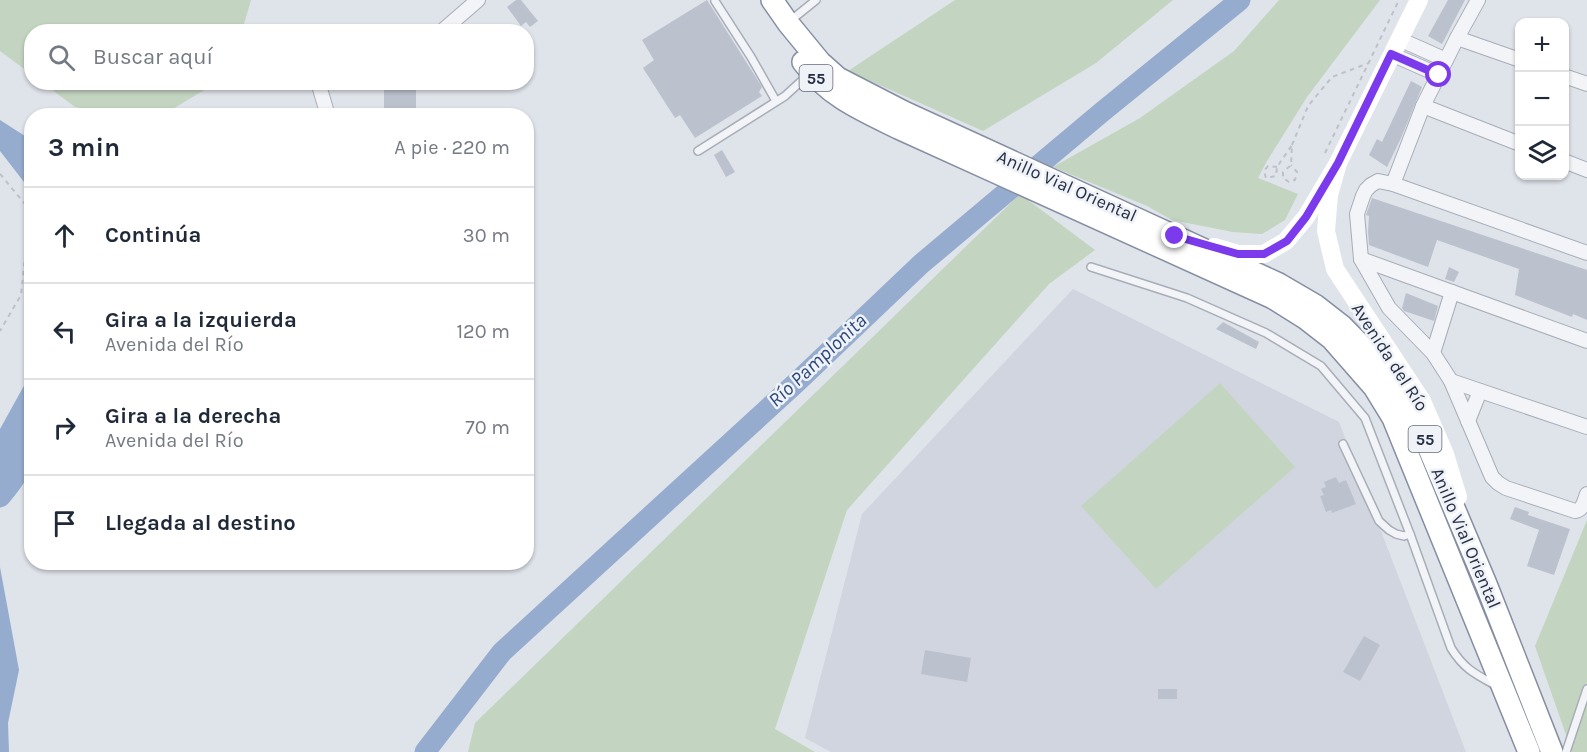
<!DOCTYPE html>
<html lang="es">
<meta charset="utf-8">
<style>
:root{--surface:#fff;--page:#f6f6f7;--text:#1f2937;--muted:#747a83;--line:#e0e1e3}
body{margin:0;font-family:Karla,sans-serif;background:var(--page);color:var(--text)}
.controls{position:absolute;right:18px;top:18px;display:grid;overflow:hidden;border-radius:12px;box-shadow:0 2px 4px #0004}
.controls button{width:54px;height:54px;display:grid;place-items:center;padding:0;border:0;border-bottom:2px solid var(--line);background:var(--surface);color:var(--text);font:30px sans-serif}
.stop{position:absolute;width:18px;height:18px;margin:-14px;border:4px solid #7c3aed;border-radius:50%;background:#fff}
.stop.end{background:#7c3aed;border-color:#fff;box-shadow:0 2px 6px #0008}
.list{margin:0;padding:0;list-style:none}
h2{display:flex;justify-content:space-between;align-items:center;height:78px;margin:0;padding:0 24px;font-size:26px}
h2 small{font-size:20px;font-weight:400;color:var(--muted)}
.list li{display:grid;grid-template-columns:39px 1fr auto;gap:18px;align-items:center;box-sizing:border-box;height:96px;padding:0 24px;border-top:2px solid var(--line)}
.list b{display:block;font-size:22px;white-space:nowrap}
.list p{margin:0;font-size:20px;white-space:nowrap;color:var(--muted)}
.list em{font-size:20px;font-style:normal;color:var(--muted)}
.icon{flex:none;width:33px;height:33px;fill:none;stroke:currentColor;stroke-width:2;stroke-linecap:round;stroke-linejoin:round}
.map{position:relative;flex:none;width:1587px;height:752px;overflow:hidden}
.search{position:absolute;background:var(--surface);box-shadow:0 2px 4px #0004;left:24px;top:24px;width:510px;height:66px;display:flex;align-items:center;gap:15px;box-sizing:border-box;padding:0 21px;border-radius:24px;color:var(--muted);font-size:22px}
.panel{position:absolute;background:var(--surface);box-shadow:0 2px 4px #0004;left:24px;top:108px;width:510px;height:462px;border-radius:24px}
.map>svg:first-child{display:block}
</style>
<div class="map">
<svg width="1587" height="752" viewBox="0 0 1587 752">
<rect width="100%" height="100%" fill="#dfe3ea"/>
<!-- built -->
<polygon fill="#d1d5df" points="1073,289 1339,422 1466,752 831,752 805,738 862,514"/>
<!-- green -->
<g fill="#c3d5c0">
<polygon points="0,0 251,0 242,31 32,32 31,74 0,51"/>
<polygon points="955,0 1173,0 1096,63 983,131 848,71"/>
<polygon points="1279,0 1380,0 1307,97 1267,161 1258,178 1298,194 1285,220 1262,234 1233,232 1172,220 1147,206 1053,167 1140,118 1234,51"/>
<polygon points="43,83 42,83 216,83 161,116 109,115 75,107"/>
<polygon points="1020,194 1095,250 1049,284 847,510 775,729 815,752 468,752 475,723"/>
<polygon points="1220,383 1295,467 1156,589 1081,506"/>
<polygon points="1587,520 1587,752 1572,752 1535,646"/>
</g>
<!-- water -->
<g fill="#96acce">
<polygon points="0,120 25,136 31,149 31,191 0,151"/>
<polygon points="31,373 31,442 0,502 0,429"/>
<polygon points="0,567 19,670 8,723 9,752 0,752"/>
</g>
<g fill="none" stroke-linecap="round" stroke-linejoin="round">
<!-- river -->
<g stroke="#96acce" stroke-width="21">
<path d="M0,497C17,477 24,465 32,440"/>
<polyline points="425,752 502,652 797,382 921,264 1102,112 1240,0"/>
</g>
</g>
<!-- building -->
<g fill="#bcc1ce">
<polygon points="516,0 521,0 538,21 530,27 526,22 521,26 507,7"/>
<polygon points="707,0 762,87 759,92 762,96 695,138 680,115 675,118 643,68 654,60 642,40"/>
<polygon points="1448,0 1465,0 1442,44 1428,36"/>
<polygon points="1411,81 1422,87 1401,138 1387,167 1369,155 1377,139 1382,142"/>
<polygon points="384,85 416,85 416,111 399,111 399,116 387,116 384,110"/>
<polygon points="722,150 735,172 726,177 714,155"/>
<polygon points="1372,198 1587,270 1587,320 1573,314 1572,317 1515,295 1519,269 1437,240 1428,267 1369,245 1368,231 1369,216 1366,215"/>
<polygon points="1449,267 1459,272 1454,282 1445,279"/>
<polygon points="1406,293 1438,306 1434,321 1404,311 1402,308"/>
<polygon points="1223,322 1259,342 1256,349 1216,329"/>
<polygon points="1336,477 1339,483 1346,480 1356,504 1332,513 1331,510 1326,512 1320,496 1324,495 1321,489 1326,487 1324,482"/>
<polygon points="1515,507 1529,512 1528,515 1570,529 1554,575 1527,566 1539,530 1510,519"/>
<polygon points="1364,636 1380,645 1360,681 1343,672"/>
<polygon points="925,650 971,658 967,682 921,674"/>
<rect x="1158" y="689" width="19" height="10"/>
</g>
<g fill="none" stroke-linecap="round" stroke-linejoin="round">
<defs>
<g id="service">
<polyline points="715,1 751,57 776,101"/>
<polyline points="790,21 816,0"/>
<polyline points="698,151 785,96 809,74"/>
<polyline points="1091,267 1187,298 1266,333 1321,366 1365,418 1410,534"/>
<path d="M1343,444L1379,521L1389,530L1396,534L1404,536L1410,534L1451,648C1464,669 1475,674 1497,686"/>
<polyline points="1566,752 1587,689"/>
</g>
<g id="minor">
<path d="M1478,0L1457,38L1423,106L1393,184L1378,181L1371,185L1366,190L1363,196L1357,214L1361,259L1389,308L1433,353L1451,381L1492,477L1498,483L1506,488L1575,511C1583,510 1584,502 1587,494"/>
<polyline points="441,32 478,0"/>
<polyline points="1457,38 1520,60"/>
<polyline points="1399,39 1446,60"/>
<polyline points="1391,54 1439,75"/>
<polyline points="1564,76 1587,84"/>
<polyline points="318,82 328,116"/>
<polyline points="1423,106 1520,144"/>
<polyline points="1564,161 1587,170"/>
<polyline points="1393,184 1587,253"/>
<polyline points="1361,259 1587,341"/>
<polyline points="1433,353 1452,292"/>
<polyline points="1451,381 1587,427"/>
<polyline points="1468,421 1480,391"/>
</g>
<g id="trunk">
<polyline points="772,0 788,23 820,62 838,78 904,112 1279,284 1315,305 1342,326 1385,370 1409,408 1427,444 1486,584 1552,752"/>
<path d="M803,62C828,96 861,110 898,128L1273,298L1305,318L1332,339L1374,387L1393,418L1529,752"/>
</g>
</defs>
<!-- service casing -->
<use href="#service" stroke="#a8adb8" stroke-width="10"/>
<!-- minor casing -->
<use href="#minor" stroke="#a8adb8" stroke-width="16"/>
<!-- trunk casing -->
<use href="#trunk" stroke="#858ea2" stroke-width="24"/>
<!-- path -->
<g stroke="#bec1c9" stroke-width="2" stroke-dasharray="4.5 4.5" stroke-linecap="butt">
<polyline points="1292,145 1308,106 1332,77 1369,63"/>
<polyline points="1325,153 1399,0"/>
<polyline points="1277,167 1268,166 1264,171 1266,178 1276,176 1277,167 1292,145 1291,165 1283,172 1283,178 1289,182 1295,180 1297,172 1291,165"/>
<polyline points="0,174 30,210 21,295 0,331"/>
</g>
<!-- service -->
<use href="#service" stroke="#f3f4f8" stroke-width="7"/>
<!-- minor -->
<use href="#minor" stroke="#f3f4f8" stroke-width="14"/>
<!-- secondary -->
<g stroke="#fff" stroke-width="18">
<polyline points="1338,163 1329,195 1326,231 1335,269 1422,401 1445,454 1458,497"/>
<polyline points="1214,247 1238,254 1264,254 1286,241 1306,217 1338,163 1419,0"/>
</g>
<!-- trunk -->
<use href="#trunk" stroke="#fff" stroke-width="21"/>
</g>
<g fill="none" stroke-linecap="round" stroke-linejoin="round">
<!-- route -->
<polyline stroke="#7c3aed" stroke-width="8" points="1175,236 1238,254 1264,254 1287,241 1306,217 1338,163 1391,54 1439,75"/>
</g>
<g text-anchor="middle" stroke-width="5" stroke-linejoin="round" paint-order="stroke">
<!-- shield labels -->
<g fill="#eff2f7" stroke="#626979" stroke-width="1.5">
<rect x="799.5" y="65" width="33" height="26" rx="4.5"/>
<rect x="1408.5" y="426" width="33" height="26" rx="4.5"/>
</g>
<g font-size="16" font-weight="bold" fill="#262e43">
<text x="816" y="84">55</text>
<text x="1425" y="445">55</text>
</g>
<!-- street labels -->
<g font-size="18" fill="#262e43" stroke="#eff2f7">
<text transform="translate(1067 186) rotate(24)" y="6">Anillo Vial Oriental</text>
<text transform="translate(1390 357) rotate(57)" y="6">Avenida del Río</text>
<text transform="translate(1466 538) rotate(67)" y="6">Anillo Vial Oriental</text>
</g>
<!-- water labels -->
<g font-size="20" font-style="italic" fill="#2c487c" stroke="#eff2f7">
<text transform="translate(817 360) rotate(-43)" y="7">Río Pamplonita</text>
</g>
</g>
</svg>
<div class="controls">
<button>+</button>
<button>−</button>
<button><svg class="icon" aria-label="layers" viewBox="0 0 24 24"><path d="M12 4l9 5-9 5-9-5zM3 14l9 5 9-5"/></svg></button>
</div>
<div class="stop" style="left:1439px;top:75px"></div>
<div class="stop end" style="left:1175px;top:236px"></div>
<div class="search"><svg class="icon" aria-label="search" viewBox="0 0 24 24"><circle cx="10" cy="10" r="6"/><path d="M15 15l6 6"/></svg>Buscar aquí</div>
<section class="panel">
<h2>3 min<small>A pie · 220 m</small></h2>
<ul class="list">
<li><svg class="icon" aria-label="ahead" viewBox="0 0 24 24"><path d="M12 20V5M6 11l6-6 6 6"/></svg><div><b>Continúa</b></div><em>30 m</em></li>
<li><svg class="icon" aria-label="left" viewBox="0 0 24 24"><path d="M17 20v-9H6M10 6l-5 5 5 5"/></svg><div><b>Gira a la izquierda</b><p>Avenida del Río</p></div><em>120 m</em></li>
<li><svg class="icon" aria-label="right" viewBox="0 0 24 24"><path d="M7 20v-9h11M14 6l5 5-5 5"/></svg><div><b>Gira a la derecha</b><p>Avenida del Río</p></div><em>70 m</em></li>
<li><svg class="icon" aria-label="arrive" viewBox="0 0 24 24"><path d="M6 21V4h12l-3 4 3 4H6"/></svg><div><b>Llegada al destino</b></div></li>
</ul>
</section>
</div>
